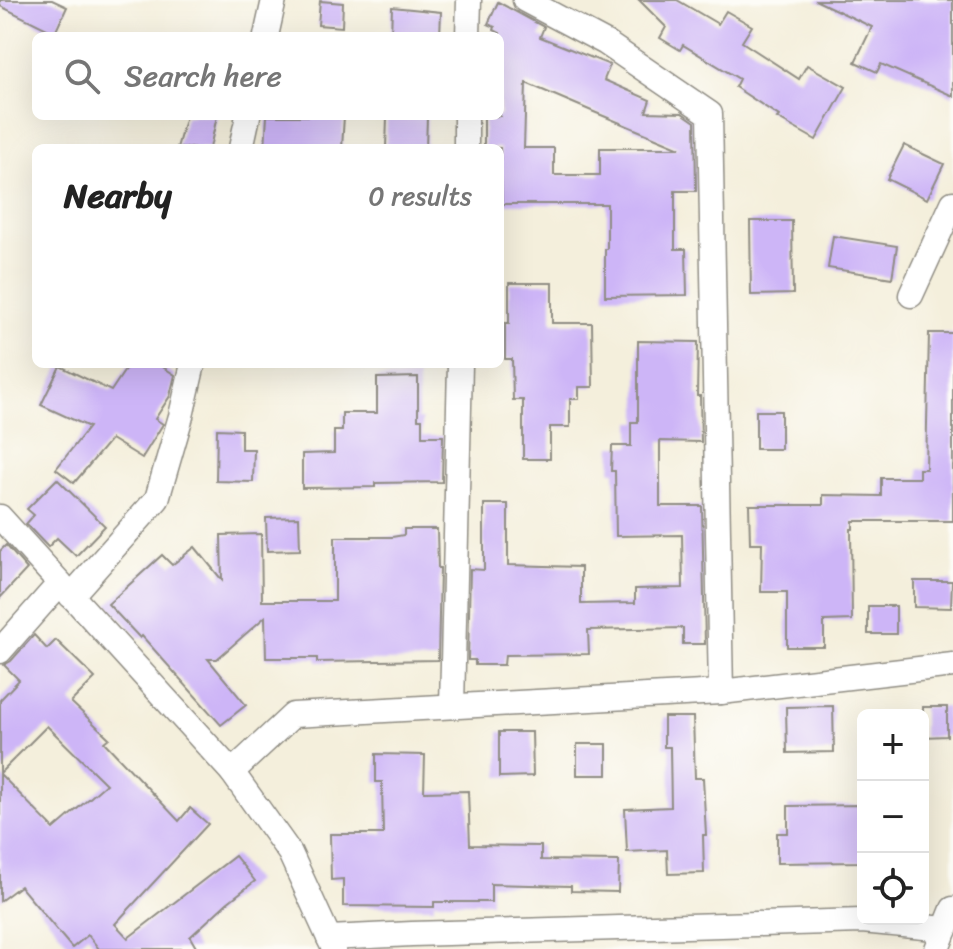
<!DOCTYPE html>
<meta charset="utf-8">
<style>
:root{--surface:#fff;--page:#f2f2f2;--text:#222;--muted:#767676;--line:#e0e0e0}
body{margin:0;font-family:Sriracha,sans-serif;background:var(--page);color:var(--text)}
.controls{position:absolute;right:24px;bottom:24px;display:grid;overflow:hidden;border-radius:12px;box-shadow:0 8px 32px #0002}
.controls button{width:72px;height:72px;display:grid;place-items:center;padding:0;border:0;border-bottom:2px solid var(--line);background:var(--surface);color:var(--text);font:40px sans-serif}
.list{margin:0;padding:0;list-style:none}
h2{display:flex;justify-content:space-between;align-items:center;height:104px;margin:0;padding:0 32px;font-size:34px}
h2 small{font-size:26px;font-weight:400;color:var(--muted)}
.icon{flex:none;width:44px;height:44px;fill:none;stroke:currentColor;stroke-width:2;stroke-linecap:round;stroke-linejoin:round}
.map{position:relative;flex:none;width:953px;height:949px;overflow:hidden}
.search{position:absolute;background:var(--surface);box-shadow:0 8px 32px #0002;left:32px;top:32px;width:472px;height:88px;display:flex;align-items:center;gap:20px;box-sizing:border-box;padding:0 28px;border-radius:12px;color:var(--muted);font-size:30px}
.panel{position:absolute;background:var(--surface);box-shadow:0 8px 32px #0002;left:32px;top:144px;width:472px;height:224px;border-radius:12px}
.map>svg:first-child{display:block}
</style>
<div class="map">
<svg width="953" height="949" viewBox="0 0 953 949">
<rect width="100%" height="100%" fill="#fdfcf7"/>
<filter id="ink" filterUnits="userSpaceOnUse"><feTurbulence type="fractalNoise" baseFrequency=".0125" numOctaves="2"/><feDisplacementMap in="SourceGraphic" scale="16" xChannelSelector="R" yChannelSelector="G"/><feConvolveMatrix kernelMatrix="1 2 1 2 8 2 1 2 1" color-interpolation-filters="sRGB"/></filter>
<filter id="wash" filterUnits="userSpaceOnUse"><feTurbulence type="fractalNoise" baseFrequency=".006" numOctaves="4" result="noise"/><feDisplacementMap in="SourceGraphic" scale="32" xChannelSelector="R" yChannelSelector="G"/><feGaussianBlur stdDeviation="1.8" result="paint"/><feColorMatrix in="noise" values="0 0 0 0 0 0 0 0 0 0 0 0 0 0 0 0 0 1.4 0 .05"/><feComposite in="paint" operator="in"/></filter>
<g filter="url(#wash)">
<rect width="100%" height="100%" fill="#f4efdc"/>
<g id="blocks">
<!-- building -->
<g fill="#cdb5f7" fill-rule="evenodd">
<polygon points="0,0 52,0 67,7 55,33 0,6"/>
<polygon points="639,0 677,0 718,24 726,11 752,26 742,42 799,79 807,65 846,87 816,140 777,118 779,116 735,87 739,79 683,45 680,50 660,38 666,27"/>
<polygon points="815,0 953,0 953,96 881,64 877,72 855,62 872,27"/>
<polygon points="320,1 343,3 342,27 318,25"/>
<path d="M498,2L544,27L540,37L610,65L604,80L650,100L646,112L682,113L695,122L696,191H675V249H686L687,295L605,296V249H607V204H502L500,148H484V116H500V33L494,30L495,27L488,24ZM526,83L594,112L680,148H600V175H554V148H524Z"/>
<polygon points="392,7 441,12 440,36 391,36"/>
<polygon points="186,116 217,116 210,148 177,148"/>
<polygon points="267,116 344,116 342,148 265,148"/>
<polygon points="387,117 427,117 426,148 386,148"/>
<polygon points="904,145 944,164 927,199 887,179"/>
<polygon points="750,221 792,221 793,294 751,295"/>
<polygon points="833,236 897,246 892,278 828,268"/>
<polygon points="509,283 552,283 552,323 592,323 593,387 579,387 579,399 570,399 570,427 550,427 550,459 523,459 523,400 513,400 512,359 505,359 505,323 509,323"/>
<polygon points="929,333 953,333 953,521 853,521 853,529 851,529 852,620 824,621 824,647 787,647 787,592 761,592 762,543 750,543 749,505 823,505 823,495 881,496 881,478 919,478 919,469 926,469"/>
<polygon points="638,341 698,342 697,396 700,396 701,442 660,441 660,506 702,506 705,644 683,644 683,628 588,630 589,654 505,655 504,665 475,665 475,660 468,660 470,569 484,570 484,504 508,504 508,565 581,567 581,604 635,603 635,589 683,588 682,535 616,536 615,471 611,471 612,446 631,446 631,422 638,422"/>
<polygon points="129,364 158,364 175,375 170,396 155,419 163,424 142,458 111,439 74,483 56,469 89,427 41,405 60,366 111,391"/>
<polygon points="418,377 418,419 422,419 422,436 443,436 442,482 375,483 375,487 302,488 302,454 334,453 334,431 342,431 342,413 377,413 377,378"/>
<rect x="756" y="411" width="25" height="38"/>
<polygon points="217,429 241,430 241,449 254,449 253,482 216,481"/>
<polygon points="57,479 105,526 76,556 57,538 48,547 26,524 34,515 27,509"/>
<polygon points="299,517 300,550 267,551 266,518"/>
<polygon points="404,529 437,529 438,568 440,568 438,660 317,662 317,658 266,658 265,617 217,659 208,659 246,705 221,725 142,636 140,638 108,604 162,555 172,565 195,547 222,580 221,535 261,534 262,601 335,601 335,537 392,537 404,535"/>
<polygon points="6,545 27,569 0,598 0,551"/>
<polygon points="914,581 952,581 951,608 914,607"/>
<rect x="868" y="606" width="28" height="28"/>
<polygon points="34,635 47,649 56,640 95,678 71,702 109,738 104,742 179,821 190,808 208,824 115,924 128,938 235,856 255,881 227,903 190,937 197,949 99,949 88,935 72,948 20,886 0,901 0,774 54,829 106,784 47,726 0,773 0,700 19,680 4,665 11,661"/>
<polygon points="833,706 834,752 787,753 786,707"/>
<polygon points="923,707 947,707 947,736 923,737"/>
<polygon points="664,717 693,717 695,778 703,778 706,835 703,835 704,873 668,874 667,850 627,852 625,809 671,807 670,747 664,747"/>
<polygon points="499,732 532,732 533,776 499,777"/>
<rect x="577" y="744" width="30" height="31"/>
<polygon points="376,754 425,755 424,792 468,791 470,845 541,846 541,860 619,861 618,892 571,891 571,886 491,884 491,902 434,902 434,907 343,906 343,879 331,880 330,834 383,834 382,782 376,782"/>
<polygon points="863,805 863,862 777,863 777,833 788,833 788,806"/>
</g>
</g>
</g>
<g filter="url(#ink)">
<use href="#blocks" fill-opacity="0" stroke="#908d84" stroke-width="2"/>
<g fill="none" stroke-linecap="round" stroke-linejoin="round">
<defs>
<g id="minor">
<polyline points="525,0 606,43 710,114 721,692"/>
<polyline points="266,36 274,0"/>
<polyline points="468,36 469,0"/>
<polyline points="241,148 248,116"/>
<polyline points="466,148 466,116"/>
<polyline points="911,295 953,203"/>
<polyline points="0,517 232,772 290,853 334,949"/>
<polyline points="71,596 157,499 181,416 193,364"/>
<polyline points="0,651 60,583"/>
<polyline points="452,706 460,364"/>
<polyline points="232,772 293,715 721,692 953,665"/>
<polyline points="329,938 412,934 862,921 945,929"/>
<polyline points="937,949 953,909"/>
</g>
</defs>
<!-- minor casing -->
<use href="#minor" stroke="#908d84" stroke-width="27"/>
<!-- minor -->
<use href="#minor" stroke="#fff" stroke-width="24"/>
</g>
</g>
</svg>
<div class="controls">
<button>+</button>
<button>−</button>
<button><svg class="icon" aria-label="locate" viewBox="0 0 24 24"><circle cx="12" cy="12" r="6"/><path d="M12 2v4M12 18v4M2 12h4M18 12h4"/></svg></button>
</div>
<div class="search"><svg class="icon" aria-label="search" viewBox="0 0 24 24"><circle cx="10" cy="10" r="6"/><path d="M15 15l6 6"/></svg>Search here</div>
<section class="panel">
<h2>Nearby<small>0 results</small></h2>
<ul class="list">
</ul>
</section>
</div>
